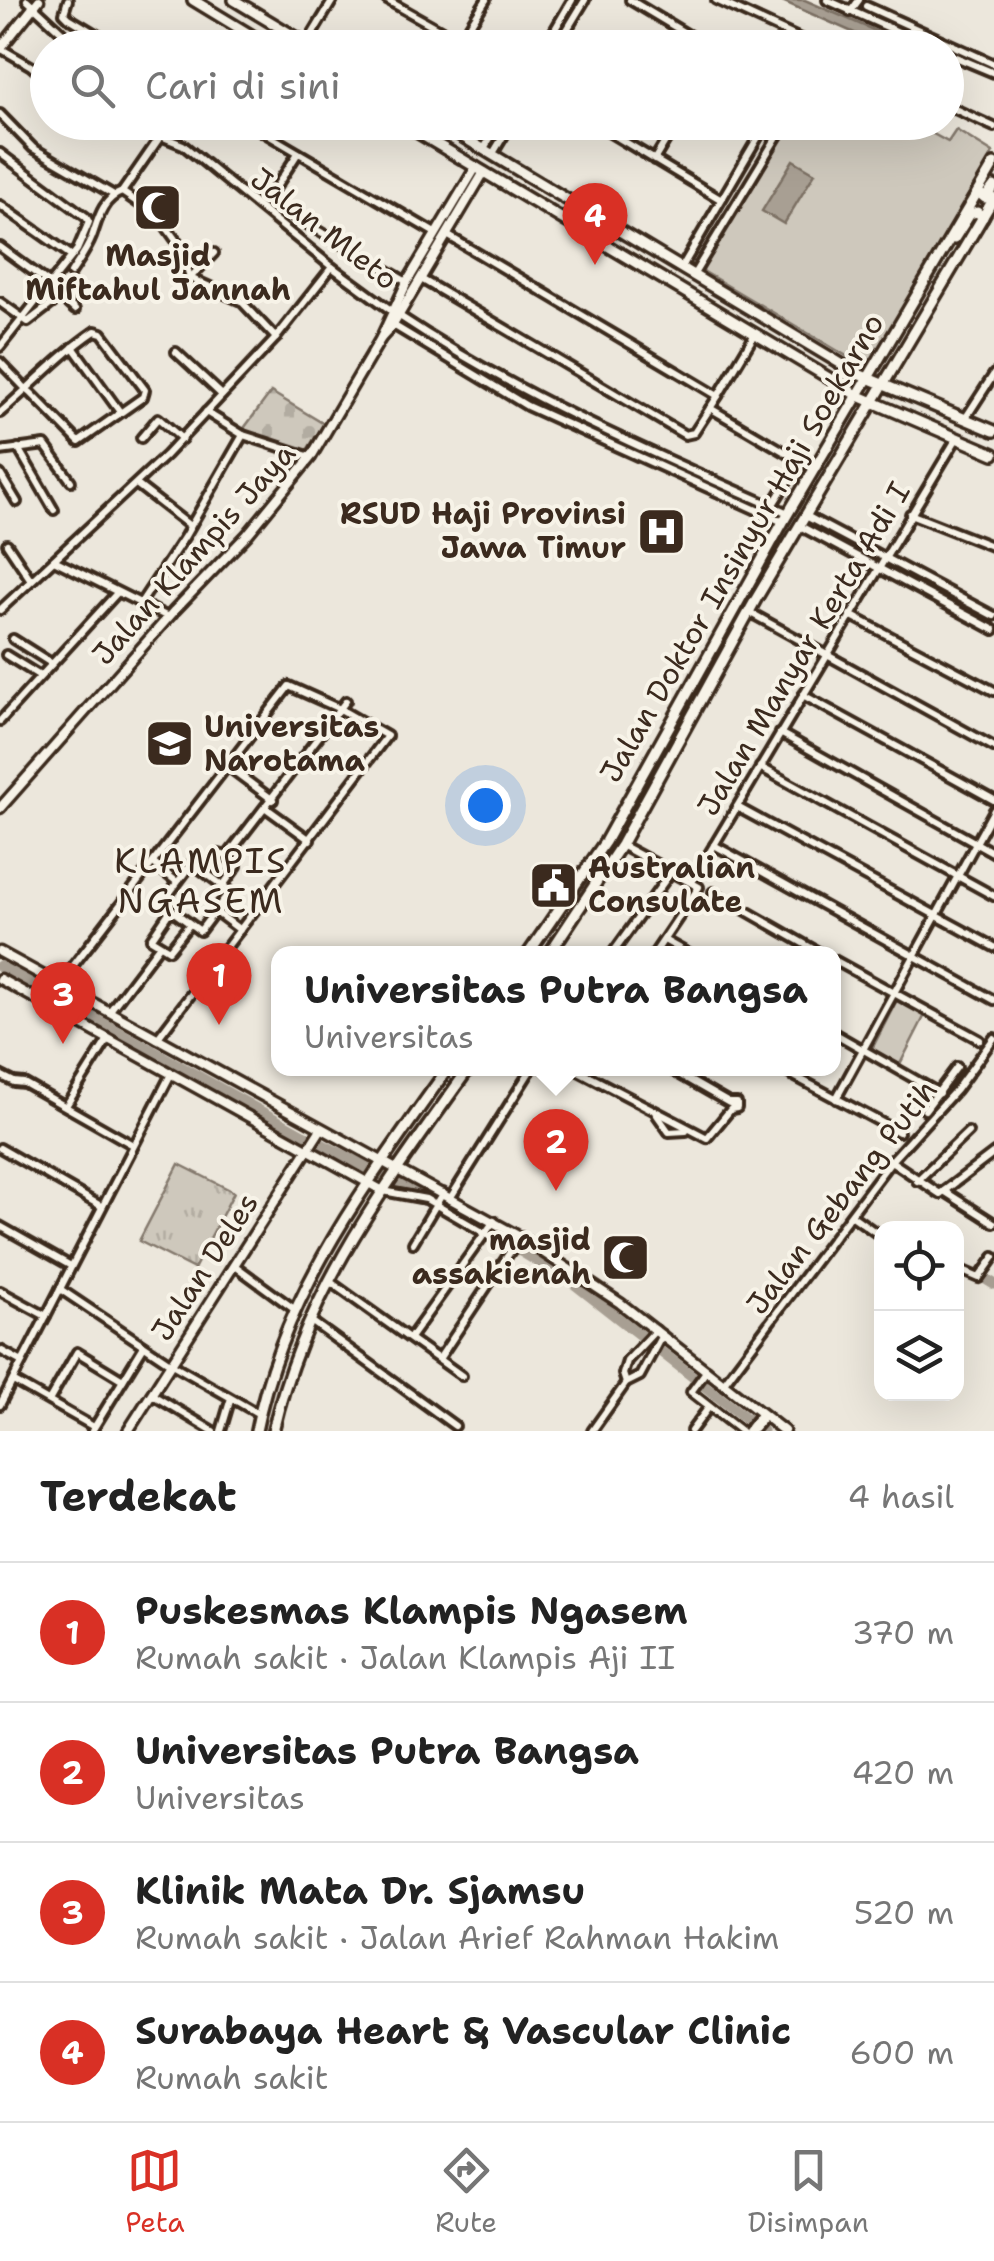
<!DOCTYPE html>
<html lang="id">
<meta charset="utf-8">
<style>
:root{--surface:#fff;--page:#f6f6f6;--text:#222;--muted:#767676;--line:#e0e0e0;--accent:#d93025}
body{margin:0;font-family:"Shantell Sans",sans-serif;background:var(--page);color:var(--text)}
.controls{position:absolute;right:30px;bottom:30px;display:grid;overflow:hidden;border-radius:20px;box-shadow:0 10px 40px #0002}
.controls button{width:90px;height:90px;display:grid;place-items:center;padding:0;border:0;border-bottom:2px solid var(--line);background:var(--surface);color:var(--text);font:50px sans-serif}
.you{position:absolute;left:485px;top:805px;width:35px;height:35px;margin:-25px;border:8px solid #fff;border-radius:50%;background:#1a73e8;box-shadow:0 0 0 15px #1a73e833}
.badge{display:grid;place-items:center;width:65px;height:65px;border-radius:50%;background:var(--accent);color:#fff;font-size:32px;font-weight:700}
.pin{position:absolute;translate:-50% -82px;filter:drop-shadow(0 2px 5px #0008)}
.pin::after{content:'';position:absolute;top:52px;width:35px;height:30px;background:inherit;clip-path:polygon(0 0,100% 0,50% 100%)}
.popup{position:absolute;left:271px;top:946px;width:570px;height:130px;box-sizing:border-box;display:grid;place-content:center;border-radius:20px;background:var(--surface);filter:drop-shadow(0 2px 8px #0005);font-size:32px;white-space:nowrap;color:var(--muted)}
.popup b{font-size:38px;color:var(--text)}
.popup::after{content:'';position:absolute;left:50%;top:100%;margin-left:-20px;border:20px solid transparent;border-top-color:var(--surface)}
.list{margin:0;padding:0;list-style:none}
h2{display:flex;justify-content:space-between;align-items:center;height:130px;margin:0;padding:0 40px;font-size:42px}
h2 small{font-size:32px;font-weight:400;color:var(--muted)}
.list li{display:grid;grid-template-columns:65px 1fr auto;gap:30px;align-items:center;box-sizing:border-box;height:140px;padding:0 40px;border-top:2px solid var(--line)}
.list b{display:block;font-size:38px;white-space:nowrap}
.list p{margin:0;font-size:32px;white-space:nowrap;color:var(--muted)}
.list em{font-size:32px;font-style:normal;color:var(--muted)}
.icon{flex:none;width:55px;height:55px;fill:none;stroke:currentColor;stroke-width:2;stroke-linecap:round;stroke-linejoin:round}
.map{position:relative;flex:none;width:994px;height:1431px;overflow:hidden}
.search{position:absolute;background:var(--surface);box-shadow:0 10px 40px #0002;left:30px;right:30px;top:30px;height:110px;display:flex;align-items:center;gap:25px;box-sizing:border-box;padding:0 35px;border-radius:55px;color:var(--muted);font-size:38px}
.sheet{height:690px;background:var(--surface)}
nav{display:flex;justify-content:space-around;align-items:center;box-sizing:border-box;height:140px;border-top:2px solid var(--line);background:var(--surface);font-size:28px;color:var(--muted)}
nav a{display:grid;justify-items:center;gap:5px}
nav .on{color:var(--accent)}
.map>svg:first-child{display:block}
</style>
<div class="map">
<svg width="994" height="1431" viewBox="0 0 994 1431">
<defs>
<pattern id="grass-tufts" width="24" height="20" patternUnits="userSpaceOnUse" patternTransform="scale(2.5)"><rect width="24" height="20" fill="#cec8bc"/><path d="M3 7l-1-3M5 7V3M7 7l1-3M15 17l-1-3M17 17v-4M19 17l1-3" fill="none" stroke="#b2aca1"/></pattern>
<pattern id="cemetery-stones" width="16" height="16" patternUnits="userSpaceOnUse" patternTransform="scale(2.5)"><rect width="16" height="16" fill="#cec8bc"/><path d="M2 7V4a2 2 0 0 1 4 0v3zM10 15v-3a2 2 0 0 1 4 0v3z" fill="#b2aca1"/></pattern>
</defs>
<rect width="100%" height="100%" fill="#ece7dc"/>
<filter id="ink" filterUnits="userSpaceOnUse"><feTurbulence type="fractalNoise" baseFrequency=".01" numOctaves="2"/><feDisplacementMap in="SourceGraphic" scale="20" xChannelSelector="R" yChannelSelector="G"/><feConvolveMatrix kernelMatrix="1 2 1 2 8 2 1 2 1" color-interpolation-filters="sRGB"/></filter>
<g filter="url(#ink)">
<!-- grass -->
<polygon fill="url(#grass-tufts)" stroke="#84796d" stroke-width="2.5" points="179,1164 234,1192 194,1269 139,1241"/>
<!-- cemetery -->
<polygon fill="url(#cemetery-stones)" stroke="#84796d" stroke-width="2.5" points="271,392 324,424 305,453 242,431"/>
<!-- pitch -->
<g fill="#cec8bc" stroke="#84796d" stroke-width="2.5">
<polygon points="791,123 913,123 948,142 956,130 993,153 867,368 701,270"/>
<polygon points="897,1000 925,1015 900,1064 872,1049"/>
</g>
<!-- water -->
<g fill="#a89f93" stroke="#7c7064" stroke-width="2.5">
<polygon points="780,0 805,0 912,47 886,47"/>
<polygon points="793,160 815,173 784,224 762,211"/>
</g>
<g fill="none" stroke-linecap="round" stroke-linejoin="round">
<!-- river -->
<g stroke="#a89f93" stroke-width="11">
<polyline points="0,966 303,1135 436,1202"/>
<polyline points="504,1241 572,1282 762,1431"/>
<polyline points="984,1278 994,1284"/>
</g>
<defs>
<g id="street">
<polyline points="27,0 79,48"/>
<polyline points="68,0 64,13 69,18 119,48"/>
<polyline points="387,0 460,41 486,0"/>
<polyline points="630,0 710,48"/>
<polyline points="716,0 820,48"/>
<polyline points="827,0 934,48"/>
<polyline points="866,6 994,64"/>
<polyline points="850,12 859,0"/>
<polyline points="565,33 590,48"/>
<polyline points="307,43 333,0"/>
<polyline points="0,48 31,66 48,81"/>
<polyline points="544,48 572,0"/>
<polyline points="556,48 585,0"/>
<polyline points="946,53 994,73"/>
<polyline points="946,105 994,127"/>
<polyline points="0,114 33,148 114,195"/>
<polyline points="126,122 183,145 332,267 392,311"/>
<polyline points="246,122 435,233"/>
<polyline points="592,122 720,199"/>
<polyline points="483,150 500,122"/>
<polyline points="0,153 86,217 89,222 77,250 0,347"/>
<polyline points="298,153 271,195 276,206 407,282"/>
<polyline points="492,155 512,122"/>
<polyline points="654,160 677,122"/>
<polyline points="122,192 160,218 182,249 190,278 241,301 276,338"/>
<polyline points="0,205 72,256"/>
<polyline points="447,235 718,396 755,334"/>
<polyline points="0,247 49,283"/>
<polyline points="682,267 767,122"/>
<path d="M71,273C78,262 87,250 92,237C98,220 102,199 122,192L160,137"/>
<polyline points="694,274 786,122"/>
<polyline points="190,278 214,253"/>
<polyline points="421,279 685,435 694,433 718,396"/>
<polyline points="0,302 28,322 58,299 65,301 75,310"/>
<path d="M398,315C521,397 654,454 788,513"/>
<polyline points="393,325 527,406 783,522"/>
<polyline points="73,347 120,412"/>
<polyline points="176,352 222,395"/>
<path d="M0,362L26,389L31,393L79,442L143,397L145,390L102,333L95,331C61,354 31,386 0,413"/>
<polyline points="710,408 814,469"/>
<polyline points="965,419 994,374"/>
<polyline points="243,435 311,457"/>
<polyline points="141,438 158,418 182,439"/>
<polyline points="18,448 54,510"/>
<polyline points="0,451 45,445 71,481"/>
<polyline points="0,474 17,502"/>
<polyline points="136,484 190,526"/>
<polyline points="772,506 800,461"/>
<polyline points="910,514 994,547"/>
<polyline points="806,516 994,616"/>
<polyline points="800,526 994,630"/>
<polyline points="7,544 31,580"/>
<polyline points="54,560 168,617"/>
<polyline points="140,604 185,536 243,435 206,412"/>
<polyline points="0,610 166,455 276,338 332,267"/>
<polyline points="749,612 994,747"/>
<polyline points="850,615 994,691"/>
<polyline points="13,639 51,663"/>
<polyline points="6,655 40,676"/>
<polyline points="803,695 994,800"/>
<polyline points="0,721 116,594"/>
<polyline points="780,733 994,853"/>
<polyline points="226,765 273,800"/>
<polyline points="760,767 994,896"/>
<polyline points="737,807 994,947"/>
<polyline points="266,808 310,840"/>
<polyline points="621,845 699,887 654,954"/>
<polyline points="714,845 994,1000"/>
<polyline points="227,856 346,701"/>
<polyline points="153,863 177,882"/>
<polygon points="192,863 230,891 200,931 162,903"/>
<polyline points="205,870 219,854 227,856 237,866 224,884"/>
<polyline points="692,882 957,438"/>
<polyline points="713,892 822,954"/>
<polyline points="170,911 151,939 169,950 189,925"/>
<polyline points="216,912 240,930"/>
<polyline points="664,940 689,954"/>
<polyline points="612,954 671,872"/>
<polyline points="834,960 980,1040"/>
<polyline points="59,984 289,686 340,709 387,736 157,1039"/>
<polyline points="109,1012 159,946"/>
<polyline points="834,1033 939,1093"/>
<polyline points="573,1068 707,1138 731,1109 737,1108 737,1103 729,1103 668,1068"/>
<polyline points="779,1068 899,1132"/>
<polyline points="0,1075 14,1082 24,1083 133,1145"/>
<polyline points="836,1099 994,810"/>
<polyline points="66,1106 108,1039"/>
<polyline points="925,1110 957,1067"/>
<polyline points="657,1115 669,1132 686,1131"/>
<polyline points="0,1148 101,1206"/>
<polyline points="891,1161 940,1194 994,1153"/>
<polyline points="917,1181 968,1132"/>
<polyline points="383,1191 426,1199 512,1249"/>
<polyline points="944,1191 994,1223"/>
<polyline points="451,1197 532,1068"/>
<polyline points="851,1215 882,1237"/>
<polyline points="0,1226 71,1266"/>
<polyline points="413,1243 443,1193"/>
<polyline points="234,1265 294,1309"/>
<polyline points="956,1268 979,1278 994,1257"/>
<polyline points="329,1281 462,1376"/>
<polyline points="60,1289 170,1363 259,1414"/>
<polyline points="0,1291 46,1316"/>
<polyline points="311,1321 455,1426"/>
<polyline points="410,1338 494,1221"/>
<polyline points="0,1350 22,1362"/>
<polyline points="439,1359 520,1237"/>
<polyline points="707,1370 691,1392 741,1431"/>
<polyline points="13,1381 94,1427"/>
<polyline points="626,1383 623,1374 627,1361 656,1330"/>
<polyline points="724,1383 891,1161 956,1090 994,1038"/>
<polyline points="151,1394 213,1431"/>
<polyline points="49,1401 77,1352 123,1380"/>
<polyline points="0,1405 171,1074"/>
<polyline points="92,1431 144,1346"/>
<polyline points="221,1431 230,1401"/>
<polyline points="592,1431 626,1383 640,1376 662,1335"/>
<polyline points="691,1431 709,1407"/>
<polyline points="747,1431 761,1413"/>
<polyline points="752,1431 765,1416"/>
</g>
<g id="secondary">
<polyline points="0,49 39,0"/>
<polyline points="381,338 393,325 484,172"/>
<polyline points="0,808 174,611 247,535 311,457 381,338 407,282 476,167"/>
<polyline points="0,952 520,1237 620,1303 784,1431"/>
<polyline points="0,979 383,1191"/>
<polyline points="128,1431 321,1129"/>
</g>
<g id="primary">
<polyline points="193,0 272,48"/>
<polyline points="234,0 314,48"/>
<polyline points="400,122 859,396 994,454"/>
<polyline points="438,122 858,374 994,431"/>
<polyline points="978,192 985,198 994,186"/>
<polyline points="954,239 970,214 977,212 983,217"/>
<polyline points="528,954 605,842 783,522 994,164"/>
<polyline points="549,954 621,845 756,599 994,198"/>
<path d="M256,1431C283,1292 368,1182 448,1068"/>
<path d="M273,1431C306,1288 386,1185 469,1068"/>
</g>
</defs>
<!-- street casing -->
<use href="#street" stroke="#3b2a1e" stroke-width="14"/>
<!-- secondary casing -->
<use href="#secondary" stroke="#3b2a1e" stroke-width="15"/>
<!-- primary casing -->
<use href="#primary" stroke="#3b2a1e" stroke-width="16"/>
<!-- street -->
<use href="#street" stroke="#f7f3e8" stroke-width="6"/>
<!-- secondary -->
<use href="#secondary" stroke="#f7f3e8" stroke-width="8"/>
<!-- primary -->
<use href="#primary" stroke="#f7f3e8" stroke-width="9"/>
</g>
</g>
<!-- icons -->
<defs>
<symbol id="mosque-square" viewBox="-11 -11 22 22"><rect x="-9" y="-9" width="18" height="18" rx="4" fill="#3b2a1e" stroke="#f7f3e8"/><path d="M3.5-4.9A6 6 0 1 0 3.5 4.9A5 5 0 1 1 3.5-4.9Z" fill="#fff"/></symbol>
<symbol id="hospital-square" viewBox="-11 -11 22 22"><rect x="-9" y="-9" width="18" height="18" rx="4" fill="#3b2a1e" stroke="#f7f3e8"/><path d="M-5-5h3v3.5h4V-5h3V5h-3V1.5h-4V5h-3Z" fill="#fff"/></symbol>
<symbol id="university-square" viewBox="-11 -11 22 22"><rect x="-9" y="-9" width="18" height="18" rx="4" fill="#3b2a1e" stroke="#f7f3e8"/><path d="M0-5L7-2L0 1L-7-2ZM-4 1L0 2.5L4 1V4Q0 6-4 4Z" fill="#fff"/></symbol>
<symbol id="civic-square" viewBox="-11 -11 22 22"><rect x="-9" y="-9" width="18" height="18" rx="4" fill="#3b2a1e" stroke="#f7f3e8"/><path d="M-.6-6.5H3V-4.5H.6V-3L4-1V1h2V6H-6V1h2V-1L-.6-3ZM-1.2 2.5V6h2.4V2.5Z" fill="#fff"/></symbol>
</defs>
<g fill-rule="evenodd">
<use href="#mosque-square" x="130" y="180" width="55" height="55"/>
<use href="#hospital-square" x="634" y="504" width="55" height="55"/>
<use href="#university-square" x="142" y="716" width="55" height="55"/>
<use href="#civic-square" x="526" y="858" width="55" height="55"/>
<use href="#mosque-square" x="598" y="1230" width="55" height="55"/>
</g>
<g text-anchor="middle" stroke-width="8" stroke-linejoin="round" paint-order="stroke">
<!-- street labels -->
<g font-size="30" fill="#3b2a1e" stroke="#f7f3e8">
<text transform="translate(324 229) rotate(38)" y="10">Jalan Mleto</text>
<text transform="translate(742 548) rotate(-60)" y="10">Jalan Doktor Insinyur Haji Soekarno</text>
<text transform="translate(194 554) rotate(-48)" y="10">Jalan Klampis Jaya</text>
<text transform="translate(804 649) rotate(-59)" y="10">Jalan Manyar Kerta Adi I</text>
<text transform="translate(842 1197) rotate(-52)" y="10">Jalan Gebang Putih</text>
<text transform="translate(205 1267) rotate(-57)" y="10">Jalan Deles</text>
</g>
<!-- poi labels -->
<g font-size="30" font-weight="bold" fill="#3b2a1e" stroke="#f7f3e8" text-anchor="end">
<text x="158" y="266" text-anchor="middle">Masjid<tspan x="158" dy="34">Miftahul Jannah</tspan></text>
<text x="626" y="524">RSUD Haji Provinsi<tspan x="626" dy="34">Jawa Timur</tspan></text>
<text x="204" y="737" text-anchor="start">Universitas<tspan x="204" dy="34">Narotama</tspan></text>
<text x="588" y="878" text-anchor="start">Australian<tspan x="588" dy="34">Consulate</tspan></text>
<text x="591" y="1250">masjid<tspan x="591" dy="34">assakienah</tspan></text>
</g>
<!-- quarter labels -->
<g font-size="35" letter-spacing="2.5" fill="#3b2a1e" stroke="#f7f3e8">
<text x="201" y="873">KLAMPIS<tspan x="201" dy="40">NGASEM</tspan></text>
</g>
</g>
</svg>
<div class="controls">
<button><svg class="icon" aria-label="locate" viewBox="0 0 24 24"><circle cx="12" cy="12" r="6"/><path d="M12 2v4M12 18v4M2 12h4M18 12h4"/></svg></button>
<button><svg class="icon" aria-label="layers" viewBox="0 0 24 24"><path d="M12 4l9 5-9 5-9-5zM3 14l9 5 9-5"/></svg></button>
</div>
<div class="you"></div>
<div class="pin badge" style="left:219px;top:1025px">1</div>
<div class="pin badge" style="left:556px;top:1191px">2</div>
<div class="popup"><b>Universitas Putra Bangsa</b>Universitas</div>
<div class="pin badge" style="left:63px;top:1044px">3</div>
<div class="pin badge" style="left:595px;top:265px">4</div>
<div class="search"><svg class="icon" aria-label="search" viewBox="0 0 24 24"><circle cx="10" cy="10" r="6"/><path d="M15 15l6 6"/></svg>Cari di sini</div>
</div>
<section class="sheet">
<h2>Terdekat<small>4 hasil</small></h2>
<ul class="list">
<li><span class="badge">1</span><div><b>Puskesmas Klampis Ngasem</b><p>Rumah sakit · Jalan Klampis Aji II</p></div><em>370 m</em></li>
<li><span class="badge">2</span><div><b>Universitas Putra Bangsa</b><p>Universitas</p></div><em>420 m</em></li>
<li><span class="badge">3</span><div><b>Klinik Mata Dr. Sjamsu</b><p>Rumah sakit · Jalan Arief Rahman Hakim</p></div><em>520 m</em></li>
<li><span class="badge">4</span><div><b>Surabaya Heart &amp; Vascular Clinic</b><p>Rumah sakit</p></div><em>600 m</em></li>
</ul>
</section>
<nav>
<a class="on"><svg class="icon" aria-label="map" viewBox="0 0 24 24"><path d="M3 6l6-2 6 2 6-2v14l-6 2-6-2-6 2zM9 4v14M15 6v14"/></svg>Peta</a>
<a><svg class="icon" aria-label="directions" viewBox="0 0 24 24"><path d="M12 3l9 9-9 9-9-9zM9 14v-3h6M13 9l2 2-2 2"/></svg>Rute</a>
<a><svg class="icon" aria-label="saved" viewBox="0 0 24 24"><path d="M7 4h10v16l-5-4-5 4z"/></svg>Disimpan</a>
</nav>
